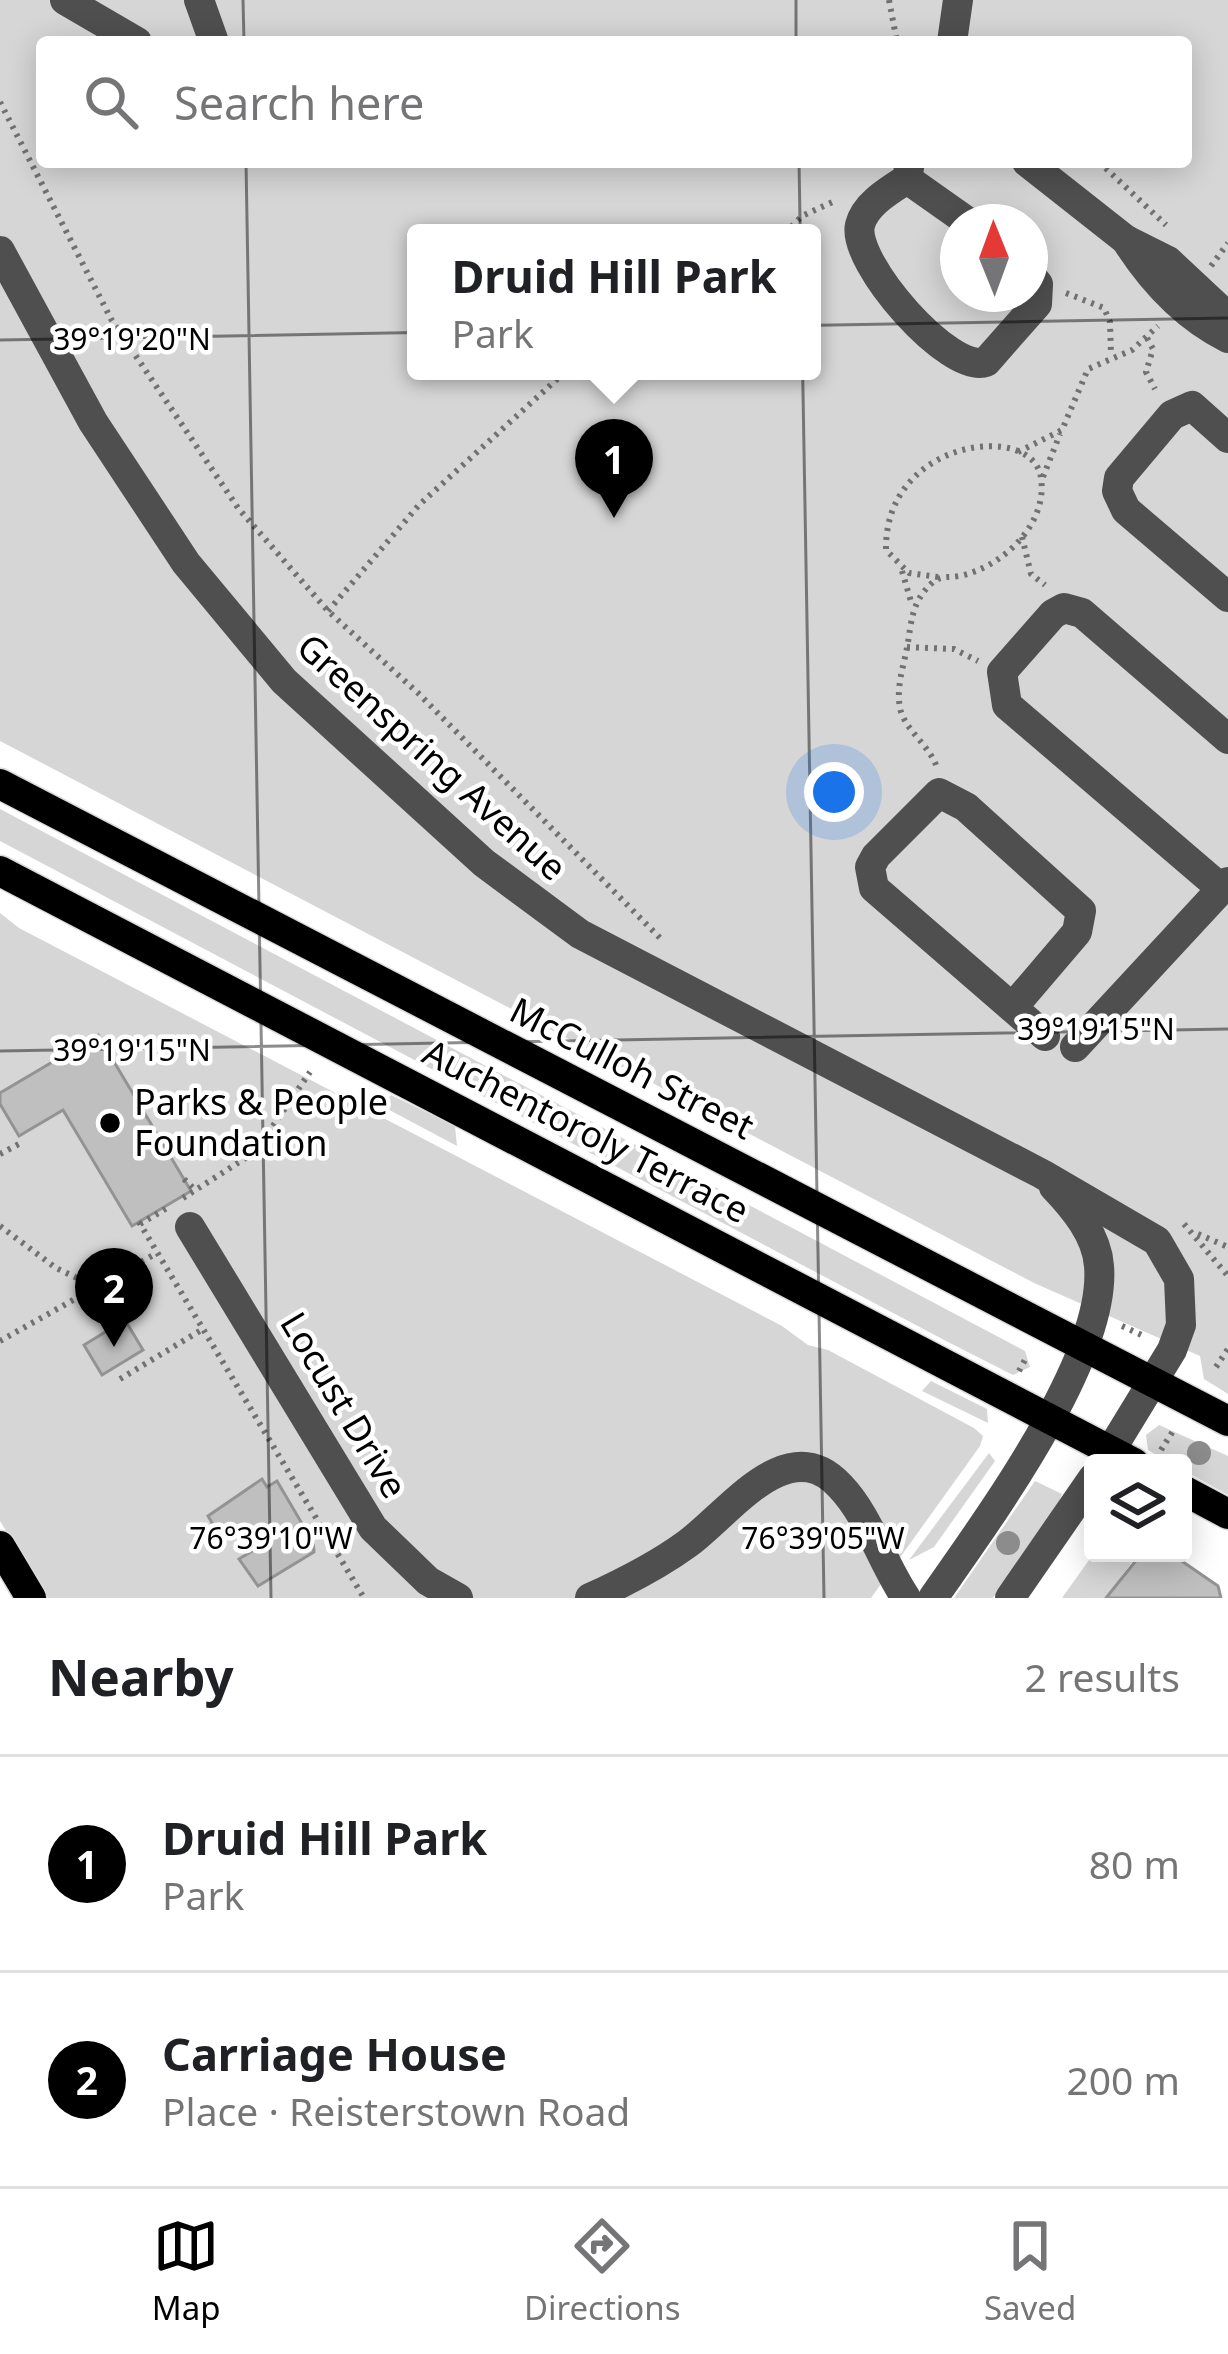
<!DOCTYPE html>
<meta charset="utf-8">
<style>
:root{--surface:#fff;--page:#f6f6f6;--text:#202124;--muted:#757577;--line:#e0e0e0;--accent:#000}
body{margin:0;font-family:"Noto Sans",sans-serif;background:var(--page);color:var(--text)}
.controls{position:absolute;right:36px;bottom:36px;display:grid;overflow:hidden;border-radius:12px;box-shadow:0 6px 30px #0003}
.controls button{width:108px;height:108px;display:grid;place-items:center;padding:0;border:0;border-bottom:3px solid var(--line);background:var(--surface);color:var(--text);font:60px sans-serif}
.compass{position:absolute;left:940px;top:204px;width:108px;height:108px;border-radius:50%;background:var(--surface);box-shadow:0 6px 30px #0003;rotate:359deg}
.you{position:absolute;left:834px;top:792px;width:42px;height:42px;margin:-30px;border:9px solid #fff;border-radius:50%;background:#1a73e8;box-shadow:0 0 0 18px #1a73e833}
.badge{display:grid;place-items:center;width:78px;height:78px;border-radius:50%;background:var(--accent);color:#fff;font-size:39px;font-weight:700}
.pin{position:absolute;translate:-50% -99px;filter:drop-shadow(0 3px 6px #0008)}
.pin::after{content:'';position:absolute;top:63px;width:42px;height:36px;background:inherit;clip-path:polygon(0 0,100% 0,50% 100%)}
.popup{position:absolute;left:407px;top:224px;width:414px;height:156px;box-sizing:border-box;display:grid;place-content:center;border-radius:12px;background:var(--surface);filter:drop-shadow(0 3px 9px #0005);font-size:39px;white-space:nowrap;color:var(--muted)}
.popup b{font-size:45px;color:var(--text)}
.popup::after{content:'';position:absolute;left:50%;top:100%;margin-left:-24px;border:24px solid transparent;border-top-color:var(--surface)}
.list{margin:0;padding:0;list-style:none}
h2{display:flex;justify-content:space-between;align-items:center;height:156px;margin:0;padding:0 48px;font-size:51px}
h2 small{font-size:39px;font-weight:400;color:var(--muted)}
.list li{display:grid;grid-template-columns:78px 1fr auto;gap:36px;align-items:center;box-sizing:border-box;height:216px;padding:0 48px;border-top:3px solid var(--line)}
.list b{display:block;font-size:45px;white-space:nowrap}
.list p{margin:0;font-size:39px;white-space:nowrap;color:var(--muted)}
.list em{font-size:39px;font-style:normal;color:var(--muted)}
.icon{flex:none;width:66px;height:66px;fill:none;stroke:currentColor;stroke-width:2;stroke-linecap:round;stroke-linejoin:round}
.map{position:relative;flex:none;width:1228px;height:1598px;overflow:hidden}
.search{position:absolute;background:var(--surface);box-shadow:0 6px 30px #0003;left:36px;right:36px;top:36px;height:132px;display:flex;align-items:center;gap:30px;box-sizing:border-box;padding:0 42px;border-radius:12px;color:var(--muted);font-size:45px}
.sheet{height:588px;background:var(--surface)}
nav{display:flex;justify-content:space-around;align-items:center;box-sizing:border-box;height:168px;border-top:3px solid var(--line);background:var(--surface);font-size:33px;color:var(--muted)}
nav a{display:grid;justify-items:center;gap:6px}
nav .on{color:var(--accent)}
.map>svg:first-child{display:block}
</style>
<div class="map">
<svg width="1228" height="1598" viewBox="0 0 1228 1598">
<rect width="100%" height="100%" fill="#fff"/>
<!-- green -->
<g fill="#d6d6d6" fill-rule="evenodd">
<path d="M0,0H1228V1394L1204,1379L1200,1356L1034,1283L0,741ZM42,42H1186V162H42ZM958,222H1030V294H958ZM416,233H812V371H416Z"/>
<polygon points="0,809 1025,1351 1030,1367 1013,1375 948,1342 0,841"/>
<polygon points="0,913 19,928 782,1326 808,1345 828,1350 974,1428 983,1436 980,1446 871,1598 47,1598 0,1521"/>
<polygon points="391,1095 455,1126 457,1146 380,1105"/>
<polygon points="931,1381 987,1409 988,1423 922,1391"/>
<polygon points="1159,1425 1228,1456 1228,1495 1183,1470 1183,1463 1170,1463 1148,1450 1146,1435"/>
<polygon points="989,1453 995,1461 934,1547 909,1560"/>
<polygon points="1035,1481 1062,1494 1057,1506 993,1598 954,1598"/>
<polygon points="1094,1553 1137,1555 1106,1598 1062,1598"/>
</g>
<!-- building -->
<g fill="#bfbfbf" stroke="#939393" stroke-width="3">
<polygon points="98,1035 191,1191 132,1226 63,1110 19,1136 0,1104 0,1093"/>
<polygon points="125,1320 143,1350 102,1375 84,1345"/>
<polygon points="262,1479 267,1487 277,1481 304,1527 300,1530 308,1531 313,1539 314,1552 258,1586 239,1559 254,1550 240,1527 221,1538 208,1516"/>
<polygon points="1142,1553 1170,1553 1218,1586 1221,1598 1106,1598"/>
</g>
<g fill="none" stroke-linecap="round" stroke-linejoin="round">
<defs>
<g id="major">
<polyline points="0,784 1228,1421"/>
<polyline points="0,871 1134,1463"/>
<polyline points="1183,1490 1228,1514"/>
<polyline points="0,1546 31,1598"/>
</g>
</defs>
<!-- major casing -->
<use href="#major" stroke="#dbdbdb" stroke-width="33"/>
<!-- path -->
<g stroke="#717171" stroke-width="6" stroke-dasharray="3 6" stroke-linecap="butt">
<polyline points="889,0 897,42"/>
<polyline points="0,102 111,319 238,508 328,611 418,693 662,940"/>
<polyline points="1099,162 1166,225"/>
<polyline points="785,233 802,216 837,200"/>
<polyline points="1211,266 1228,243"/>
<polyline points="1066,293 1104,308 1110,322 1111,354"/>
<polyline points="1147,338 1153,349 1146,372 1155,389"/>
<polyline points="1018,452 1062,430 1088,369 1132,350 1158,326"/>
<polyline points="1043,477 1060,434"/>
<polyline points="1022,537 1031,574 1045,585"/>
<polyline points="902,571 912,605"/>
<polyline points="328,611 419,505 566,371"/>
<polyline points="907,647 954,649 978,661"/>
<path d="M936,765C928,745 908,732 901,712C895,691 903,668 907,648C912,620 911,602 933,582C942,575 948,578 959,576C1001,568 1048,525 1041,478C1034,421 884,438 886,550L909,573L938,577"/>
<polyline points="0,1154 19,1144"/>
<polyline points="184,1179 196,1191"/>
<polyline points="183,1198 255,1152 310,1072"/>
<polyline points="139,1222 364,1598"/>
<polyline points="140,1224 167,1208"/>
<polyline points="1184,1224 1228,1276"/>
<polyline points="0,1226 56,1268 96,1287"/>
<polyline points="1198,1234 1228,1247"/>
<polyline points="1122,1326 1144,1336"/>
<polyline points="0,1341 157,1253"/>
<polyline points="1216,1367 1228,1349"/>
<polyline points="1019,1371 1027,1356"/>
<polyline points="120,1379 203,1329"/>
<polyline points="1161,1450 1173,1431"/>
</g>
<!-- minor -->
<g stroke="#4f4f4f" stroke-width="30">
<polyline points="65,0 137,42"/>
<polyline points="199,0 214,42"/>
<polyline points="952,42 958,0"/>
<path d="M910,162L907,179C890,190 865,204 860,225C851,262 950,375 986,362L1037,304L1038,284L1030,274"/>
<polyline points="1027,162 1126,240 1168,261 1228,317"/>
<polyline points="907,179 968,222"/>
<path d="M1126,240C1152,281 1184,316 1228,338"/>
<polyline points="0,251 93,422 186,563 284,681 484,863 580,934 1042,1174 1157,1241 1179,1279 1181,1325 1172,1350 1103,1463"/>
<polyline points="1228,438 1192,406 1172,415 1119,478 1117,491 1126,510 1228,597"/>
<polyline points="1222,889 1007,705 1002,672 1053,614 1064,608 1082,613 1228,739"/>
<polyline points="1013,1007 1077,932 1081,911 966,807 939,793 876,856 870,867 874,888 1045,1036"/>
<polyline points="1075,1047 1228,882"/>
<polyline points="190,1227 373,1528 428,1581 458,1598"/>
<path d="M590,1598C623,1583 657,1566 687,1544C728,1515 787,1429 840,1486C869,1516 882,1563 906,1598"/>
<path d="M933,1598C985,1523 1107,1359 1099,1266C1097,1235 1074,1208 1054,1187"/>
<polyline points="1010,1598 1093,1478"/>
</g>
<!-- major -->
<use href="#major" stroke="#000" stroke-width="30"/>
</g>
<!-- trees -->
<g fill="#8c8c8c">
<circle cx="1199" cy="1453" r="12"/>
<circle cx="1008" cy="1543" r="12"/>
</g>
<!-- ticks -->
<path fill="none" stroke="#000" stroke-width="3" stroke-opacity="0.45" d="M243,0L244,42M796,0V42M246,162L271,1598M799,162L824,1598M0,340L1228,318M0,1051L1228,1029"/>
<!-- markers -->
<circle fill="#000" stroke="#fff" stroke-width="4.5" cx="110" cy="1123" r="12"/>
<g text-anchor="middle" stroke-width="9" stroke-linejoin="round" paint-order="stroke">
<!-- street labels -->
<g font-size="36" fill="#000" stroke="#fff">
<text transform="translate(432 757) rotate(42)" y="13">Greenspring Avenue</text>
<text transform="translate(632 1068) rotate(27)" y="13">McCulloh Street</text>
<text transform="translate(586 1131) rotate(27)" y="13">Auchentoroly Terrace</text>
<text transform="translate(344 1405) rotate(59)" y="13">Locust Drive</text>
</g>
<!-- poi labels -->
<g font-size="36" fill="#000" stroke="#fff" text-anchor="start">
<text x="134" y="1115">Parks &amp; People<tspan x="134" dy="41">Foundation</tspan></text>
</g>
</g>
<g font-size="30" text-anchor="middle" fill="#000" stroke="#fff" stroke-width="9" stroke-linejoin="round" paint-order="stroke">
<text x="132" y="350">39°19'20"N</text>
<text x="1096" y="1040">39°19'15"N</text>
<text x="132" y="1061">39°19'15"N</text>
<text x="271" y="1549">76°39'10"W</text>
<text x="823" y="1549">76°39'05"W</text>
</g>
</svg>
<div class="controls">
<button><svg class="icon" aria-label="layers" viewBox="0 0 24 24"><path d="M12 4l9 5-9 5-9-5zM3 14l9 5 9-5"/></svg></button>
</div>
<svg class="compass" viewBox="-18 -18 36 36"><path d="M0-13l5 13h-10z" fill="#e53935"/><path d="M0 13l5-13h-10z" fill="#757577"/></svg>
<div class="you"></div>
<div class="pin badge" style="left:614px;top:518px">1</div>
<div class="popup"><b>Druid Hill Park</b>Park</div>
<div class="pin badge" style="left:114px;top:1347px">2</div>
<div class="search"><svg class="icon" aria-label="search" viewBox="0 0 24 24"><circle cx="10" cy="10" r="6"/><path d="M15 15l6 6"/></svg>Search here</div>
</div>
<section class="sheet">
<h2>Nearby<small>2 results</small></h2>
<ul class="list">
<li><span class="badge">1</span><div><b>Druid Hill Park</b><p>Park</p></div><em>80 m</em></li>
<li><span class="badge">2</span><div><b>Carriage House</b><p>Place · Reisterstown Road</p></div><em>200 m</em></li>
</ul>
</section>
<nav>
<a class="on"><svg class="icon" aria-label="map" viewBox="0 0 24 24"><path d="M3 6l6-2 6 2 6-2v14l-6 2-6-2-6 2zM9 4v14M15 6v14"/></svg>Map</a>
<a><svg class="icon" aria-label="directions" viewBox="0 0 24 24"><path d="M12 3l9 9-9 9-9-9zM9 14v-3h6M13 9l2 2-2 2"/></svg>Directions</a>
<a><svg class="icon" aria-label="saved" viewBox="0 0 24 24"><path d="M7 4h10v16l-5-4-5 4z"/></svg>Saved</a>
</nav>
